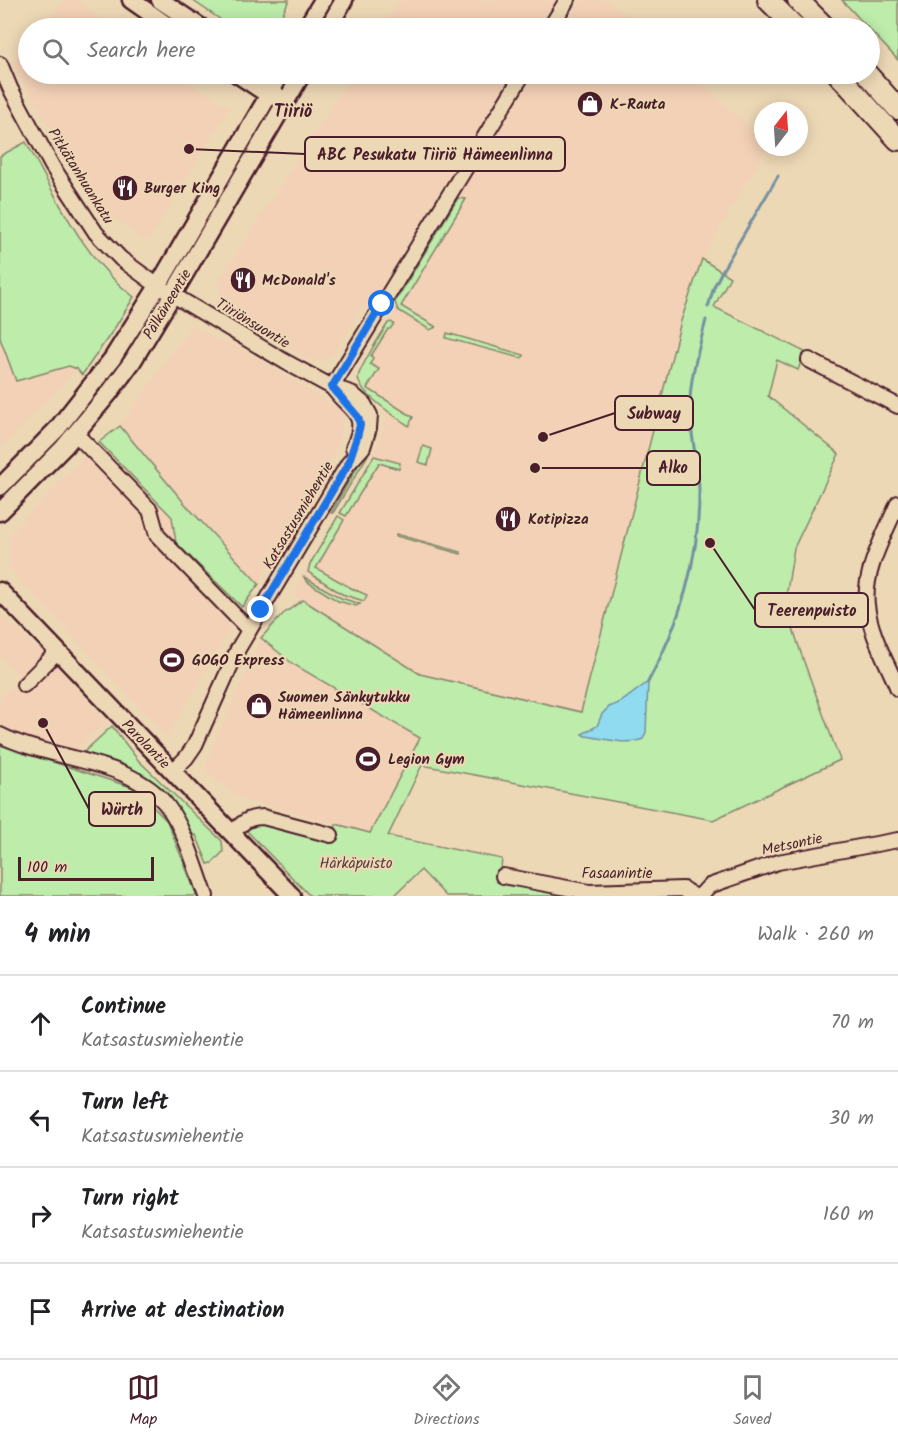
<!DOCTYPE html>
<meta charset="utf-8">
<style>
:root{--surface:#fff;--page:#f6f6f6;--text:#202124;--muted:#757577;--line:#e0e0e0;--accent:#4a1f2b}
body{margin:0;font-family:Kalam,sans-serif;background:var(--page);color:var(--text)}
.compass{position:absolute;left:754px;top:102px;width:54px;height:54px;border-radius:50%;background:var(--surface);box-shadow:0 3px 15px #0003;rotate:17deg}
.scale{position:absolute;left:18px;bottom:15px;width:136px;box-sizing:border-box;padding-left:6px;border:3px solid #4a1f2b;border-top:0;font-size:16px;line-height:21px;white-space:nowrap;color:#4a1f2b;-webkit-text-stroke:4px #edd8b6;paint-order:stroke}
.stop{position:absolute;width:18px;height:18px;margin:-14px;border:4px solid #1a73e8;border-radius:50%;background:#fff}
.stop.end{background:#1a73e8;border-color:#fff;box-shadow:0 2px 6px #0008}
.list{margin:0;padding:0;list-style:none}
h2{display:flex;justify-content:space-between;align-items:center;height:78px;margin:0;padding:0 24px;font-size:26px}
h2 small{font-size:20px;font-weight:400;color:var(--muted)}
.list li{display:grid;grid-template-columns:39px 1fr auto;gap:18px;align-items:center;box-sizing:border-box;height:96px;padding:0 24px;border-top:2px solid var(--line)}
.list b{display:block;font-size:22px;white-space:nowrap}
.list p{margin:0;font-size:20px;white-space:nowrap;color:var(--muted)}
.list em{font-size:20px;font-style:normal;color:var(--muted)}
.icon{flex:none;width:33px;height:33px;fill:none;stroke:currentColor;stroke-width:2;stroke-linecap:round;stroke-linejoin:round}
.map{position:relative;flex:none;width:898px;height:896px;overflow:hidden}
.search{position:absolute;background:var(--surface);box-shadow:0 3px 15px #0003;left:18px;right:18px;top:18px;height:66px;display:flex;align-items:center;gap:15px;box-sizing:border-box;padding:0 21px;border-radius:33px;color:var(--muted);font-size:22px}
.sheet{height:462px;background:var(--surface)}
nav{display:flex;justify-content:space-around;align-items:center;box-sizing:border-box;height:84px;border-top:2px solid var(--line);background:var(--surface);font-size:16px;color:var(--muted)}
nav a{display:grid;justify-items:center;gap:3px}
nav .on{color:var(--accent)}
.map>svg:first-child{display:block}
</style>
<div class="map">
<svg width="898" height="896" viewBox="0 0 898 896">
<rect width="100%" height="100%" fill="#edd8b6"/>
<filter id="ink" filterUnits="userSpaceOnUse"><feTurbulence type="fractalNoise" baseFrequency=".0167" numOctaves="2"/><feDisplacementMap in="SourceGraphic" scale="12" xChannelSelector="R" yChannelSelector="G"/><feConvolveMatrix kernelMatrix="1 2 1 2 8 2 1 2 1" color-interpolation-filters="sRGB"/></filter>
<g filter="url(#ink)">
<!-- built -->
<g fill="#f2d1b6">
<polygon points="65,0 78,0 110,28 40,28"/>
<polygon points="401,0 558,0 541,28 382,28"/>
<polygon points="581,0 607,0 644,28 563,28"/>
<polygon points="28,42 28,74 174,74 230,107 148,242 95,204 13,65 14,59"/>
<polygon points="353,74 513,74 367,309 363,306 334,353 323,361 307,359 242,319 220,302 218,283"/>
<polygon points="535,74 693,74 763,141 763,147 767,147 702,259 681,321 581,712 420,674 294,595 307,566 374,455 387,418 389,410 361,387 357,376 360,368 387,323 396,298"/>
<polygon points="192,325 218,340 239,347 343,412 339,443 259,584 186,505 120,426"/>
<polygon points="0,338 16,380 69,366 77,369 0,449"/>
<polygon points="99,442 173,517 176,543 242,607 167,737 10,569 11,533"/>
<polygon points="0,614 44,654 107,721 74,752 38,742 0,727 0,699 21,676 0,656"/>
<polygon points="261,638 293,664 420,737 370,833 244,800 215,780 207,771 206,763"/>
</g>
<!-- green -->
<g fill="#bdecab" stroke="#84866b" stroke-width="1.5">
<polygon points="192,0 289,0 276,28 233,28"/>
<polygon points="842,0 898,0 898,60"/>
<path d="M26,142C56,196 83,259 134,297L114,329L82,375L77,369L69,366L16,381L0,338V156Z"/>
<polygon points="458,198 466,199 401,306 436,327 430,330 398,310 395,302"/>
<polygon points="702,259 730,277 714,307 805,352 798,370 777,360 768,396 839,454 794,548 785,604 804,662 840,760 713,820 422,765 388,836 502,859 500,876 620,896 446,896 421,870 394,896 310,896 247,831 255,822 259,822 334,839 336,824 370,833 420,738 293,664 261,638 283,614 303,600 420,674 581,712 681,321"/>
<path d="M391,322L394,324L390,329H388L371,356L373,358L370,364L379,369L367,388L413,417L409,426C397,418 359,393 358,378C358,369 382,333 388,323Z"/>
<polygon points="447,333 524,355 524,356 521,358 446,338"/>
<polygon points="120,426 186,505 259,584 242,607 176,543 172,517 99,442"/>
<polygon points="423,446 432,449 428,465 418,462"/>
<polygon points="366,452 368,455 333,513 331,513"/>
<polygon points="374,456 400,463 399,469 379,463 346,516 340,513"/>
<polygon points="338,516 344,520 316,568 351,588 367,595 364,601 342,594 308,572 310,564"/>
<polygon points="396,534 461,552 461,554 396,536"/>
<polygon points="304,577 341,598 360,604 356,606 338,601 306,581"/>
<polygon points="112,726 138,760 222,841 223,852 212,863 208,864 196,835 194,836 170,797 149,779 84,755 85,751"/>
<polygon points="0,745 134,788 167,821 197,896 0,896"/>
</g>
<!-- water -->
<path fill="#90dbf0" stroke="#7490a1" stroke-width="1.5" d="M648,682L646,732L643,739C627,746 602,738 585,736L582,734L597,726L602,714L609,707L621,702Z"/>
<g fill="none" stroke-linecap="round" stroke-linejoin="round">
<!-- stream -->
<g stroke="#7490a1" stroke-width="3">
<polyline points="708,307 714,287 722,271 778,176"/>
<path d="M648,682C679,625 699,562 699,495C700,467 690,438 690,409C689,379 699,349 706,320"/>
</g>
<defs>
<g id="minor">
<polyline points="550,28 567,0"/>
<polyline points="0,64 10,88 52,166 96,233 121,259 158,286 284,361 332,387 351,393 364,404 370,415 369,428 363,447 348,464 238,649 195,745 186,758 173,771"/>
<polyline points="809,360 898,406"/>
<polyline points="332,387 523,74"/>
<path d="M332,387C350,413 370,411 353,448"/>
<polyline points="76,434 150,510 157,535 249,630"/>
<path d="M898,503C885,534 863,571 867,605C870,634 887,662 898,689"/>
<polyline points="24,685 58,651"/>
<path d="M0,735C51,761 132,758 168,807C186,832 195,867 206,896"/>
<path d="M232,833C242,823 248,817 263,817L331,835"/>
<polyline points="503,876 589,892 683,889 694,896"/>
<polyline points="700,896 709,886 778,862 898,840"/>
</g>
<g id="major">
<polyline points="131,0 171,28"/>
<polyline points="160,0 202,28"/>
<polyline points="306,28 323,0"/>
<polyline points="328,28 344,0"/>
<polyline points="237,74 269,95 278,96"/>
<polyline points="0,487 57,429 112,359 158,286 281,74"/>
<polyline points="0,512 64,447 110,392 132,362 173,294 302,74"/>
<polyline points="0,591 292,896"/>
</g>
<g id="highway">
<polyline points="768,0 796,28"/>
<polyline points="798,0 826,28"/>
<polyline points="838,74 898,140"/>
<polyline points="867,74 898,109"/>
</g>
</defs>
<!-- minor casing -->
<use href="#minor" stroke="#4a1f2b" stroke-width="18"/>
<!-- major casing -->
<use href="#major" stroke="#4a1f2b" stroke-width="21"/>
<!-- highway casing -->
<use href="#highway" stroke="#4a1f2b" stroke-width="24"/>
<!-- minor -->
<use href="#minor" stroke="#edd8b6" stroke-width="14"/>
<!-- major -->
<use href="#major" stroke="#edd8b6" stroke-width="16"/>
<!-- highway -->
<use href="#highway" stroke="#edd8b6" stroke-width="20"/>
</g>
</g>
<g fill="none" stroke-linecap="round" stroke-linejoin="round" filter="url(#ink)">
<!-- route -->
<polyline stroke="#1a73e8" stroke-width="8" points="261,610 348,464 357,437 360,425 358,417 332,387 382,304"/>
</g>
<!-- icons -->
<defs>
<symbol id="shop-disc" viewBox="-11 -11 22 22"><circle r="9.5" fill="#4a1f2b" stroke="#edd8b6"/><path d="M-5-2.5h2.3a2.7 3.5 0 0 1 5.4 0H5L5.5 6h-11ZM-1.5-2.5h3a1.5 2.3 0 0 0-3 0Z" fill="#fff"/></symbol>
<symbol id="restaurant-disc" viewBox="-11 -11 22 22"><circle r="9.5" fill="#4a1f2b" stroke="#edd8b6"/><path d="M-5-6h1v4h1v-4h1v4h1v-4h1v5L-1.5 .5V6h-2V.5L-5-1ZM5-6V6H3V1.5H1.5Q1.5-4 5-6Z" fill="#fff"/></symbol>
<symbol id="stadium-disc" viewBox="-11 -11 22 22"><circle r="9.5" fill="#4a1f2b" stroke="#edd8b6"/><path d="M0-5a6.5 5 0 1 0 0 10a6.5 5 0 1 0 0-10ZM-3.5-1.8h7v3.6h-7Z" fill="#fff"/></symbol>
</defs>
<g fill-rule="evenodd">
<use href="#shop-disc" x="575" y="89" width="30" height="30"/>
<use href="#restaurant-disc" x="110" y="173" width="30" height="30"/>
<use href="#restaurant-disc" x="228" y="265" width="30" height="30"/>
<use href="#restaurant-disc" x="493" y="504" width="30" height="30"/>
<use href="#stadium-disc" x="157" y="645" width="30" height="30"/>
<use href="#shop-disc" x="244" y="691" width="30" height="30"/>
<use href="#stadium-disc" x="353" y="744" width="30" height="30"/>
</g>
<g text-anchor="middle" stroke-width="4.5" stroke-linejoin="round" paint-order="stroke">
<!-- poi labels -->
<g font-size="15" font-weight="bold" fill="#4a1f2b" stroke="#edd8b6" text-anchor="start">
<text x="610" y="109">K-Rauta</text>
<text x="144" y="193">Burger King</text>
<text x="262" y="285">McDonald's</text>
<text x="528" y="524">Kotipizza</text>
<text x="192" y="665">GOGO Express</text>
<text x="278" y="702">Suomen Sänkytukku<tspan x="278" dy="17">Hämeenlinna</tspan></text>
<text x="388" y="764">Legion Gym</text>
</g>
<!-- street labels -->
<g font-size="15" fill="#4a1f2b" stroke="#edd8b6">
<text transform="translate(81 176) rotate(58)" y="5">Pitkätanhuankatu</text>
<text transform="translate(167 304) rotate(-59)" y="5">Pälkäneentie</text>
<text transform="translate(253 323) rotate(31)" y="5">Tiiriönsuontie</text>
<text transform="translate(298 515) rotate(-59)" y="5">Katsastusmiehentie</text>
<text transform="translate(146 744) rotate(46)" y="5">Parolantie</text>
<text transform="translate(792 844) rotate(-12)" y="5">Metsontie</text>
<text x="617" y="878">Fasaanintie</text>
</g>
<!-- park labels -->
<g font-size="15" fill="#5b3e3e" stroke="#edd8b6">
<text x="356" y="868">Härkäpuisto</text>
</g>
<!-- quarter labels -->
<g font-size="18" font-weight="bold" fill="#4a1f2b" stroke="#edd8b6">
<text x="293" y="117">Tiiriö</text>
</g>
</g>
<!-- callouts -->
<path fill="none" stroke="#4a1f2b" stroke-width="2" d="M189 149L305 154M543 437L615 413M535 468L647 468M710 543L755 610M43 723L89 809"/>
<g fill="#4a1f2b" stroke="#edd8b6" stroke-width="2">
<circle cx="189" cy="149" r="6"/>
<circle cx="543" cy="437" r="6"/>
<circle cx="535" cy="468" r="6"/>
<circle cx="710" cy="543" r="6"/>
<circle cx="43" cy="723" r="6"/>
</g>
<g fill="#edd8b6" stroke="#4a1f2b" stroke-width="2">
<rect x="305" y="137" width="260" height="34" rx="6"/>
<rect x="615" y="396" width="78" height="34" rx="6"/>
<rect x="647" y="451" width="53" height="34" rx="6"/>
<rect x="755" y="593" width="113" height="34" rx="6"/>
<rect x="89" y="792" width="66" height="34" rx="6"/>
</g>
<g font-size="16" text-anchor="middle" font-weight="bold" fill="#4a1f2b">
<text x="435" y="160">ABC Pesukatu Tiiriö Hämeenlinna</text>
<text x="654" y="419">Subway</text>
<text x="673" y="473">Alko</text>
<text x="812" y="616">Teerenpuisto</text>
<text x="122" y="815">Würth</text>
</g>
</svg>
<svg class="compass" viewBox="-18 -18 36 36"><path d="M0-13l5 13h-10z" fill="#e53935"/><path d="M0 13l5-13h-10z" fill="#757577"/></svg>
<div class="scale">100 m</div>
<div class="stop" style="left:382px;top:304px"></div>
<div class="stop end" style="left:261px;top:610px"></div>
<div class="search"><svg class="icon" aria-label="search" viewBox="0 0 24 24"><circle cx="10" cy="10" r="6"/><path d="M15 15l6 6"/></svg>Search here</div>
</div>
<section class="sheet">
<h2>4 min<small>Walk · 260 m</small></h2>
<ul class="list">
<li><svg class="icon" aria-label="ahead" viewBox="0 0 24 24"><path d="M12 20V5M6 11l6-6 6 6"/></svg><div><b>Continue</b><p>Katsastusmiehentie</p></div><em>70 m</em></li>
<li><svg class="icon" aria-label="left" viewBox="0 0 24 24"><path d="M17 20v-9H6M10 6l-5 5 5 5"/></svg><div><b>Turn left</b><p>Katsastusmiehentie</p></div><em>30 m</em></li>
<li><svg class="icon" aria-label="right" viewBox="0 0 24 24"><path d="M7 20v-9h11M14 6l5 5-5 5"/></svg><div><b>Turn right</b><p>Katsastusmiehentie</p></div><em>160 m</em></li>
<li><svg class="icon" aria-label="arrive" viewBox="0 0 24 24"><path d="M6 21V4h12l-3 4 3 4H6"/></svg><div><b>Arrive at destination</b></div></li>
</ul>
</section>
<nav>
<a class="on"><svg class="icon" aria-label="map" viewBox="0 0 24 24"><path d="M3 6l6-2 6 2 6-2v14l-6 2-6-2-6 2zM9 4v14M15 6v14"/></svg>Map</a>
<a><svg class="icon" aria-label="directions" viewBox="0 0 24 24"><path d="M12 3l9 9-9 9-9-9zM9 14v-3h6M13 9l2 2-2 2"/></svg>Directions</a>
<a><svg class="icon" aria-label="saved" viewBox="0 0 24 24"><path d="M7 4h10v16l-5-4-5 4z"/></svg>Saved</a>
</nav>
